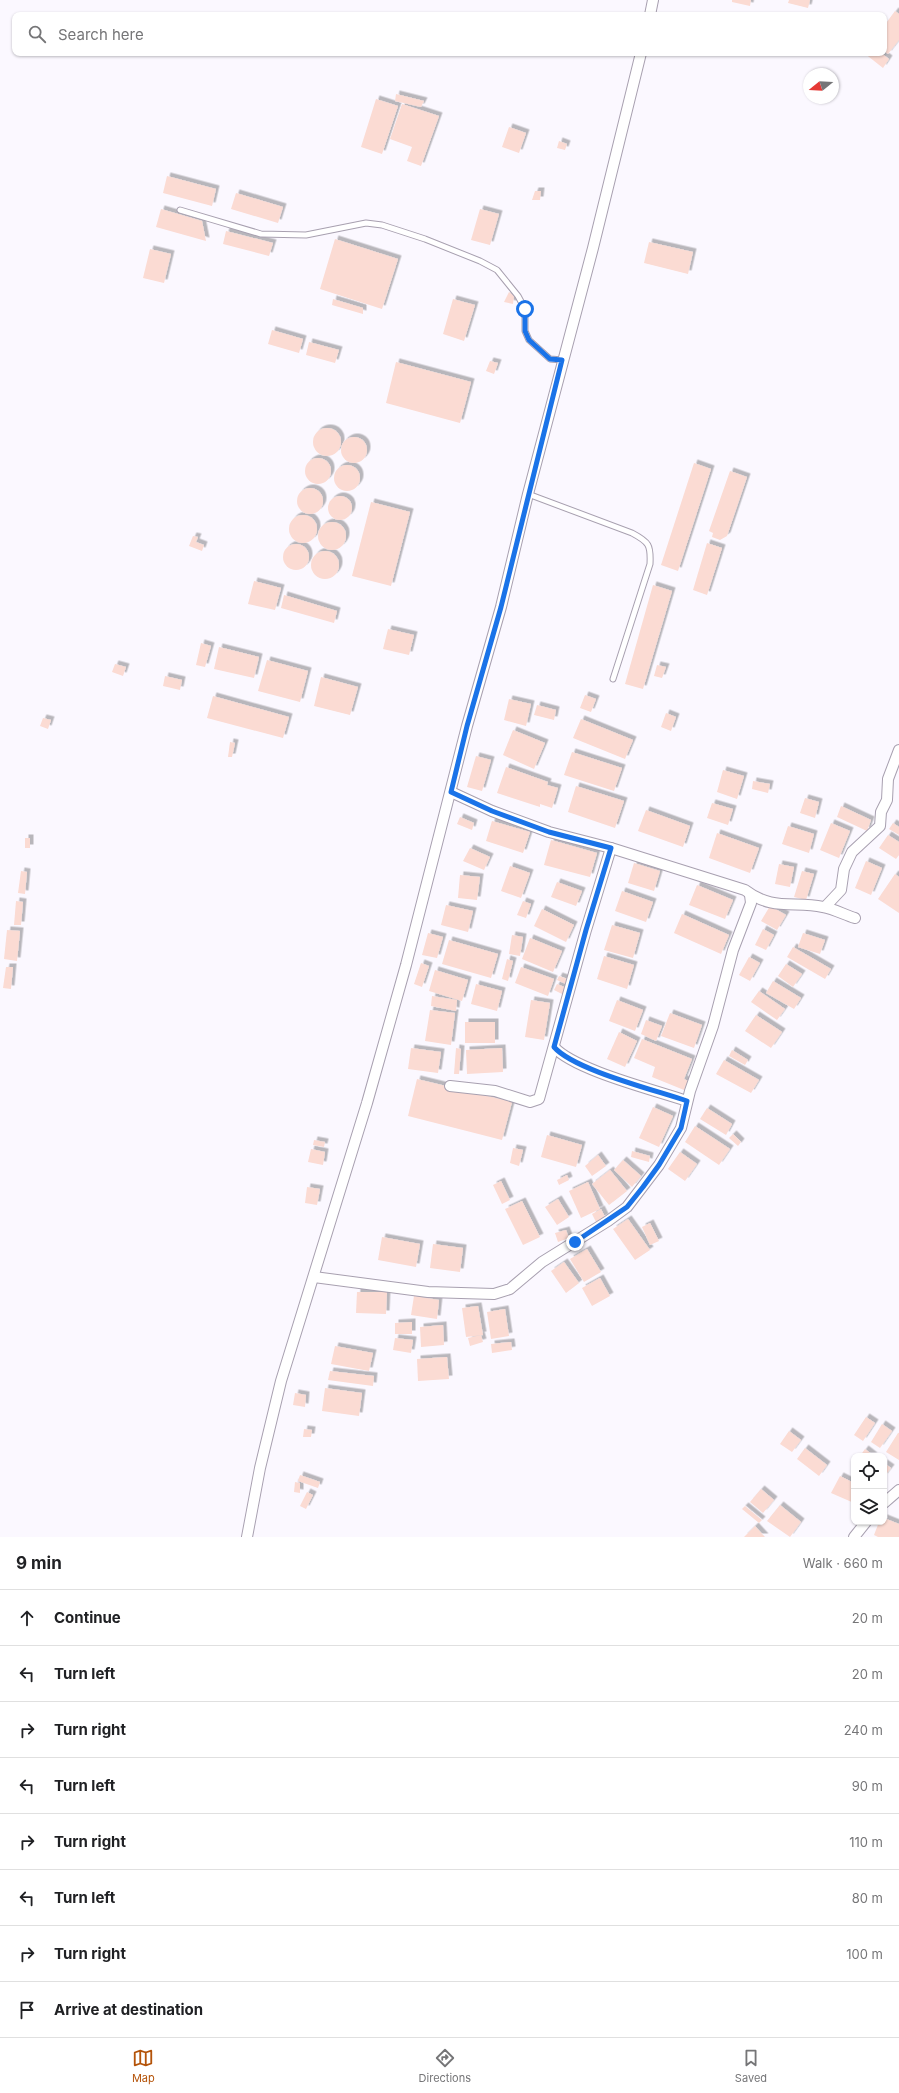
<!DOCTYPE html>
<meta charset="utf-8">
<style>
:root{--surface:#fff;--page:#f6f6f6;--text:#202124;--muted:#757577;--line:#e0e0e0;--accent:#b45309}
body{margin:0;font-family:Inter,sans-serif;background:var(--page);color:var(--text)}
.controls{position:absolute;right:12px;bottom:12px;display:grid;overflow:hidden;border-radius:8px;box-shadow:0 1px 3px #0004}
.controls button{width:36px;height:36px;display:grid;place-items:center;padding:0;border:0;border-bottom:1px solid var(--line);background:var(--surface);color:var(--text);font:20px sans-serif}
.compass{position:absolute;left:803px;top:68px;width:36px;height:36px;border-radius:50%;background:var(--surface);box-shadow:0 1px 3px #0004;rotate:252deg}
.stop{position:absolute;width:12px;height:12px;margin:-9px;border:3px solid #1a73e8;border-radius:50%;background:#fff}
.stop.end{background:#1a73e8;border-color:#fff;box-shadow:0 1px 4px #0008}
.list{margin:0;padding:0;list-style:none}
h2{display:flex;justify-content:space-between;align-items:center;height:52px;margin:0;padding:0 16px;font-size:17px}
h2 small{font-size:13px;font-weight:400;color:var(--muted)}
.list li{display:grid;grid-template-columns:26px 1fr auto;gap:12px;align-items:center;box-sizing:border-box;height:56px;padding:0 16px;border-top:1px solid var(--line)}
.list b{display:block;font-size:15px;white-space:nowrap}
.list em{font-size:13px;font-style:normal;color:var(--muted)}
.icon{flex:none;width:22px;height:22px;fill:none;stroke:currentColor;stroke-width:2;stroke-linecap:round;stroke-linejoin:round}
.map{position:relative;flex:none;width:899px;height:1537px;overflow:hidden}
.search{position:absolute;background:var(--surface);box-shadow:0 1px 3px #0004;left:12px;right:12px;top:12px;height:44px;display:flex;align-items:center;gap:10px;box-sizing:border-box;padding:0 14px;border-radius:8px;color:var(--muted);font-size:15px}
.sheet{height:500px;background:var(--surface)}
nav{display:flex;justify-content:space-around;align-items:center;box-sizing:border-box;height:56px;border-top:1px solid var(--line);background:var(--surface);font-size:11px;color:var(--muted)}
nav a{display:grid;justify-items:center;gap:2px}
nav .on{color:var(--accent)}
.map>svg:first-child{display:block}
</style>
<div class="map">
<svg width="899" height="1537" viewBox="0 0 899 1537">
<defs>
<filter id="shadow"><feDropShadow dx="3.5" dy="-3.5" stdDeviation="0" flood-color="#0004"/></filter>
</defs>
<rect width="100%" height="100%" fill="#fbf8ff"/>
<!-- building -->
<g fill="#fbdbd3" filter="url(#shadow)">
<polygon points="732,0 751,0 750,6 732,2"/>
<polygon points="789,0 810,0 808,8 788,3"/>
<polygon points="895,11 899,14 899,40 888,54 884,51 884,26"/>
<polygon points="864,53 881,53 889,59 883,68"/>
<polygon points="396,94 424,101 421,107 395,101"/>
<polygon points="376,99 398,106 382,154 361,147"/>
<polygon points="402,104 439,116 421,166 407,161 412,147 390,139"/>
<polygon points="509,127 526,133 519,153 502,147"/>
<polygon points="559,141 567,144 565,150 557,148"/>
<polygon points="167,176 216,189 212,206 163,193"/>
<polygon points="535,191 541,191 540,200 532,200"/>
<polygon points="236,193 283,207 278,223 231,209"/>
<polygon points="161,209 202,221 206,241 156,227"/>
<polygon points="480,209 499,214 490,245 471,240"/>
<polygon points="226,231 273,243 269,256 223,244"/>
<polygon points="335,239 398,259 382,309 320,289"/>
<polygon points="649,242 693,252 688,274 644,263"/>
<polygon points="150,249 171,254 164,283 143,278"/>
<polygon points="509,292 514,296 513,304 504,302"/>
<polygon points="333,299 363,308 363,314 332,305"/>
<polygon points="453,299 475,305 464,341 443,334"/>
<polygon points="272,330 303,339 299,353 268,344"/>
<polygon points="309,342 339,350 335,363 306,355"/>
<polygon points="490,361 498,363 494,374 486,371"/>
<polygon points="396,362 471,382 460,423 386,403"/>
<circle cx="327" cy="442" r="14"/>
<circle cx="354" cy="450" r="13"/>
<circle cx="318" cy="471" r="13"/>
<polygon points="694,463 711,469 678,571 661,565"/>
<circle cx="347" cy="478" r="13"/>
<polygon points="730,471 747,477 727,536 720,540 712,537 713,533 709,531"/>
<circle cx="310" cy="501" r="13"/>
<circle cx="340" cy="508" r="12"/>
<polygon points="371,502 410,512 391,586 352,576"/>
<circle cx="303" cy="529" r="14"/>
<circle cx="332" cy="536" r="14"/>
<polygon points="193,536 198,537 196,542 204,545 202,551 189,546"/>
<polygon points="707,543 722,548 707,595 693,590"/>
<circle cx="296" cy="557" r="13"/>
<circle cx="325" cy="565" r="14"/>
<polygon points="254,581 281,588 275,610 248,604"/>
<polygon points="653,585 672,591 643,689 625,684"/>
<polygon points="284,595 337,611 334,623 281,608"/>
<polygon points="388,629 414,635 409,655 383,649"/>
<polygon points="201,643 211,646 205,667 196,665"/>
<polygon points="219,647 259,657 254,678 214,669"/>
<polygon points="267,660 308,671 300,702 258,691"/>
<polygon points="115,664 126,667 123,676 112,672"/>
<polygon points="657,665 666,667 662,678 654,676"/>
<polygon points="165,676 182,680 180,690 163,686"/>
<polygon points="321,677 358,687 350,715 314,706"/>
<polygon points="585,695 596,699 591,712 580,708"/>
<polygon points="213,696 289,717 283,738 207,718"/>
<polygon points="509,699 531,704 526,726 504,720"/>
<polygon points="537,705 556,710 554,720 534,715"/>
<polygon points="666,713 676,717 671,731 661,727"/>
<polygon points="43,718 51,720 48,729 40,726"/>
<polygon points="581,719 633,740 625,759 573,738"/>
<polygon points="513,730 545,743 534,769 503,755"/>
<polygon points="230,742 235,743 232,757 228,757"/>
<polygon points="572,752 622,768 614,791 564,775"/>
<polygon points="476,756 491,760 482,791 467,787"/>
<polygon points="506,767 548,782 547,785 558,788 552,808 540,804 540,807 497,793"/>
<polygon points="723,770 744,776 737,799 717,792"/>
<polygon points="753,781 770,784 768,793 752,789"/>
<polygon points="576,786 624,801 615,828 568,812"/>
<polygon points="805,798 819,802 815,818 800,813"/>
<polygon points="712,803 733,809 728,825 707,818"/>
<polygon points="841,806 871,820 867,831 837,817"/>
<polygon points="646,810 690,826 683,847 638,831"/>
<polygon points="460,817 474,823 472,830 457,824"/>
<polygon points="492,821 530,832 523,853 486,841"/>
<polygon points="831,823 850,831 839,858 820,850"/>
<polygon points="893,823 899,827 899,835 889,829"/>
<polygon points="788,826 814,834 809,853 782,844"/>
<polygon points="717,833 759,848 750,873 709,858"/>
<polygon points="888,835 899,842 899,855 896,859 879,848"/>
<rect x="25" y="838" width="5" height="10"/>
<polygon points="551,840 597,853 590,877 544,865"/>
<polygon points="470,848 490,857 484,870 463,861"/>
<polygon points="866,861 882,868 871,895 855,888"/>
<polygon points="634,863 660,871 654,891 628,883"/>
<polygon points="779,864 794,867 790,887 775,884"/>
<polygon points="510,866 530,873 521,898 501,891"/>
<polygon points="21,871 27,872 25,894 18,893"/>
<polygon points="802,871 814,874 806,900 794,897"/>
<polygon points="895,874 899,877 899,913 878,899"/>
<polygon points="460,875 480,877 477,900 458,898"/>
<polygon points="557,882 582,891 576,906 551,897"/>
<polygon points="697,885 733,900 725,919 689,905"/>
<polygon points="622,891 653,902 646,922 615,911"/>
<polygon points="16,901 23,902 21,925 14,925"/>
<polygon points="523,901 531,904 526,918 517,915"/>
<polygon points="446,905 473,911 468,932 441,925"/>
<polygon points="770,906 786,915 777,930 761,921"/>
<polygon points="542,909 574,925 566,942 534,926"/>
<polygon points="682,914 729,935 721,954 674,933"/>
<polygon points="612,925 640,933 633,958 604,950"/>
<polygon points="763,929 774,935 766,950 755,945"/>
<polygon points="7,930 20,931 17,961 4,959"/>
<polygon points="428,933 443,937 437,958 422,955"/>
<polygon points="803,933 825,940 820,954 798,947"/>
<polygon points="512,935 523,937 520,956 509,954"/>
<polygon points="530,938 562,951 553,972 522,959"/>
<polygon points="449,940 498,954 491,978 442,964"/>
<polygon points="793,947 831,969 825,979 787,957"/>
<polygon points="604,956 634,965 627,989 597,979"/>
<polygon points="749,957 760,963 750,981 739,975"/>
<polygon points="507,959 513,961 508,981 502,979"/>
<polygon points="421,963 429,966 422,987 414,984"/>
<polygon points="786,964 802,974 793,987 778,976"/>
<polygon points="6,967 13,967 11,989 3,988"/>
<polygon points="521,967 554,979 548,996 515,983"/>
<polygon points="435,970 468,980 462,1001 429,991"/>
<polygon points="559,976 570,980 568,985 557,980"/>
<polygon points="773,981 801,998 794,1009 766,993"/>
<polygon points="476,984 502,991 497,1011 471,1004"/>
<polygon points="557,984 569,989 566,996 554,990"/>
<polygon points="759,991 785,1009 777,1020 751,1002"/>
<polygon points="432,996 457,1000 456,1011 431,1006"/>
<polygon points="531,1000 550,1003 544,1040 525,1037"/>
<polygon points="617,1000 643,1010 635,1031 609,1021"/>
<polygon points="430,1010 455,1013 451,1045 425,1041"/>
<polygon points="670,1013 702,1025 694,1048 661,1036"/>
<polygon points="756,1015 782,1032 771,1048 745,1031"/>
<polygon points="646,1020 662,1026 656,1041 641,1034"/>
<rect x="465" y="1022" width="30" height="21"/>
<polygon points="619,1032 637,1041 625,1067 607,1059"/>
<polygon points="642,1039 692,1059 684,1079 688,1081 684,1090 652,1077 655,1067 634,1058"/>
<polygon points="411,1048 441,1052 438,1073 408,1069"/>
<polygon points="456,1048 461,1049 459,1074 454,1074"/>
<polygon points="502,1048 503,1072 467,1074 466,1050"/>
<polygon points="732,1050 748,1060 745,1065 729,1056"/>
<polygon points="724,1060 759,1080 751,1093 716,1074"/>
<polygon points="417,1079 512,1102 502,1140 408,1116"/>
<polygon points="653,1107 673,1116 659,1147 639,1138"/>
<polygon points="707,1108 732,1124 726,1135 700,1119"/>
<polygon points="695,1126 730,1149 719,1165 685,1142"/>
<polygon points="733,1134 741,1142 738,1146 729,1138"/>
<polygon points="547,1135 582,1145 576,1167 541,1157"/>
<polygon points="314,1140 325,1142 324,1147 313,1145"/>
<polygon points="513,1148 523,1150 519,1166 510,1163"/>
<polygon points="311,1149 325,1152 323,1165 308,1162"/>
<polygon points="632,1151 650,1156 649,1162 631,1157"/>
<polygon points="680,1152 697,1164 685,1181 668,1169"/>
<polygon points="598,1155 606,1166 592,1176 585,1166"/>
<polygon points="623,1160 641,1176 632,1187 614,1170"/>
<polygon points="610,1170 627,1191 609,1205 592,1184"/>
<polygon points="567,1175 569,1180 559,1185 557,1180"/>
<polygon points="501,1181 510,1200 502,1204 493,1185"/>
<polygon points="588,1182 600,1209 581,1218 569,1191"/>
<polygon points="307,1187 320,1189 317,1205 305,1203"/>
<polygon points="558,1199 569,1217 557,1225 545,1207"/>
<polygon points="522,1201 540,1237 523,1245 505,1209"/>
<polygon points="601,1209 605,1217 596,1222 592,1214"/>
<polygon points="628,1219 650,1250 635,1260 613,1229"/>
<polygon points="650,1223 659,1241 650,1245 642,1227"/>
<polygon points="566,1230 569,1238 558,1242 555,1233"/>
<polygon points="382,1237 420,1244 416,1267 378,1260"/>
<polygon points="433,1244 463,1248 460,1272 430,1268"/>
<polygon points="587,1249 601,1272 584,1282 570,1259"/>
<polygon points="564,1262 579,1283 566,1293 551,1271"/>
<polygon points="600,1278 610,1296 592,1306 582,1288"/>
<polygon points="357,1292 387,1292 386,1314 356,1313"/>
<polygon points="414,1296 439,1300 437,1319 411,1315"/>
<polygon points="478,1306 483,1335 466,1337 462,1308"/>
<polygon points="505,1309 509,1336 491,1339 487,1312"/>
<polygon points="412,1322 412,1334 395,1334 395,1323"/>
<polygon points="443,1325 444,1345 421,1347 420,1327"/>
<polygon points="481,1335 483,1342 470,1346 468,1338"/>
<polygon points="395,1338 413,1340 411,1353 393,1350"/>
<polygon points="511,1342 512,1350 492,1353 491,1344"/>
<polygon points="335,1346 373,1353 369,1371 331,1364"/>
<polygon points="447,1357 449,1379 418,1381 417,1359"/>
<polygon points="330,1371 374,1376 373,1386 328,1380"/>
<polygon points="325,1388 362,1393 359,1416 322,1411"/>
<polygon points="295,1393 306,1395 305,1407 293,1405"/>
<polygon points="866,1417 875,1423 863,1441 854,1435"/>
<polygon points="882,1424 892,1431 880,1448 871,1442"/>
<polygon points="304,1429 312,1430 311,1437 303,1437"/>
<polygon points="789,1431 801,1440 792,1452 780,1444"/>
<polygon points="898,1433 899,1433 899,1460 886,1452"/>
<polygon points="805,1448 827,1465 819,1476 797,1459"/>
<polygon points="865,1449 874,1456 860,1456"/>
<polygon points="884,1463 891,1468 884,1477"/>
<polygon points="300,1475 320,1482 318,1488 298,1481"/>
<polygon points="840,1476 854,1483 854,1503 831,1493"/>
<polygon points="295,1482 300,1483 300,1493 294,1492"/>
<polygon points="761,1489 774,1500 763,1513 750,1502"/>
<polygon points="307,1492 313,1495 306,1509 300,1506"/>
<polygon points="780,1505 801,1522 790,1537 767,1521"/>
<polygon points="745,1506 762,1520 759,1523 742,1509"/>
<polygon points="884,1518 899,1524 899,1537 878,1537 874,1535 879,1522 884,1522"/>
<polygon points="755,1526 765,1537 744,1537"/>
</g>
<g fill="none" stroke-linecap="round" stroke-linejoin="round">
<defs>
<g id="lane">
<polyline points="180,210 261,234 306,235 366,223 382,225 425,239 480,261 497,270 518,296 525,309 525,331 529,340 550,359 563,360"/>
<path d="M528,494L632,533C649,542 651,545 650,564L613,679"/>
</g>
<g id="street">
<polyline points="650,15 653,0"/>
<path d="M451,792L492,811L549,832L611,848L745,890C772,911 794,901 823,907C834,909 845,915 855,918"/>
<polyline points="825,907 841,890 844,869 852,852 880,826 881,812 887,800 888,779 899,750"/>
<path d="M554,1047C574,1070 655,1090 687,1101"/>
<polyline points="450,1086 495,1091 530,1102 539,1099 586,930 611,848"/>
<polyline points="314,1277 428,1292 494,1294 510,1289 542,1262 608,1221 627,1207 659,1165 681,1128 690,1091 713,1026 733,950 751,903 750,895"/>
<polyline points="884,1503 899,1490"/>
<polyline points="247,1537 260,1468 281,1381 367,1103 406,965 467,726 501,607 528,494 593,248 641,53"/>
<polyline points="854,1537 866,1522"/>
</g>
</defs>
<!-- lane casing -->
<use href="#lane" stroke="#a8a0b0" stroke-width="7"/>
<!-- street casing -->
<use href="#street" stroke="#a8a0b0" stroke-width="12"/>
<!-- lane -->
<use href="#lane" stroke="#fff" stroke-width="5"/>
<!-- street -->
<use href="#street" stroke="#fff" stroke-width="10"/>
</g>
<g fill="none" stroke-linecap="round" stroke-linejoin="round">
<!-- route -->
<path stroke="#1a73e8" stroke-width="5" d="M525,309V331L529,340L550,359L562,360L501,607L467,726L451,792L492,811L549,832L611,848L586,930L554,1047C574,1070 655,1090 687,1101L681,1128L659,1165L643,1187L627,1207L575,1242"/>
</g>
</svg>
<div class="controls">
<button><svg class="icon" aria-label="locate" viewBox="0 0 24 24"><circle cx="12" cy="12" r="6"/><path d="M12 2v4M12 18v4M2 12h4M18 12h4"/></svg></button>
<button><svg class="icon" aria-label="layers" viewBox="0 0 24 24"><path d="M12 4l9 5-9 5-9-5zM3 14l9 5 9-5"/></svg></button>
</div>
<svg class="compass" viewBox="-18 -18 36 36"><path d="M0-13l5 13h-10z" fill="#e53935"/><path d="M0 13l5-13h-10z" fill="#757577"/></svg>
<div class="stop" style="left:525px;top:309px"></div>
<div class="stop end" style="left:575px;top:1242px"></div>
<div class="search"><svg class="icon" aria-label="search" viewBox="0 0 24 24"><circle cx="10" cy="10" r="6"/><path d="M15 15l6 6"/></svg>Search here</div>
</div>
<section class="sheet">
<h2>9 min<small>Walk · 660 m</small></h2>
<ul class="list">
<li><svg class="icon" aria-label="ahead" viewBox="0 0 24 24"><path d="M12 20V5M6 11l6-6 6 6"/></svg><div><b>Continue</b></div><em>20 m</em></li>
<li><svg class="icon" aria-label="left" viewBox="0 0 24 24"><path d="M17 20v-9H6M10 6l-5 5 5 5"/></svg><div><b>Turn left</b></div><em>20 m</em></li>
<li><svg class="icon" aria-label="right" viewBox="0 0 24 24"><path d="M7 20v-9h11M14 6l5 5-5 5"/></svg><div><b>Turn right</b></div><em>240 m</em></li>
<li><svg class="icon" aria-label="left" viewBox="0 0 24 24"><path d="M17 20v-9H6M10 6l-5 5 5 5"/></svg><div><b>Turn left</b></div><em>90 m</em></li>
<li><svg class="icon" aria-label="right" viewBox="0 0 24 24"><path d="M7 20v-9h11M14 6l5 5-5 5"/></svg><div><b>Turn right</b></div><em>110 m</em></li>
<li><svg class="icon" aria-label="left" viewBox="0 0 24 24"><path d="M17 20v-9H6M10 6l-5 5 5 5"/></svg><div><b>Turn left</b></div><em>80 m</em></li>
<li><svg class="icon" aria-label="right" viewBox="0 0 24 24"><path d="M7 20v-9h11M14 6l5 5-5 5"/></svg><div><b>Turn right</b></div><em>100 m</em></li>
<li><svg class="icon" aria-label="arrive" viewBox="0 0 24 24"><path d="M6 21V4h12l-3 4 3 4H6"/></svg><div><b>Arrive at destination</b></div></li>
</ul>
</section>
<nav>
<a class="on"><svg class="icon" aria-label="map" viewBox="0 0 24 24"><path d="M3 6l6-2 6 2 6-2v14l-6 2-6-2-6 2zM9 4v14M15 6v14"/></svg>Map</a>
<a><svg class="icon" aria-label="directions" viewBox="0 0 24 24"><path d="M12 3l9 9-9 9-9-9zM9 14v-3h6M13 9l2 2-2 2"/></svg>Directions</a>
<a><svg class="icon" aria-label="saved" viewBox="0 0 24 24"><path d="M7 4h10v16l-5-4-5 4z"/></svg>Saved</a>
</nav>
